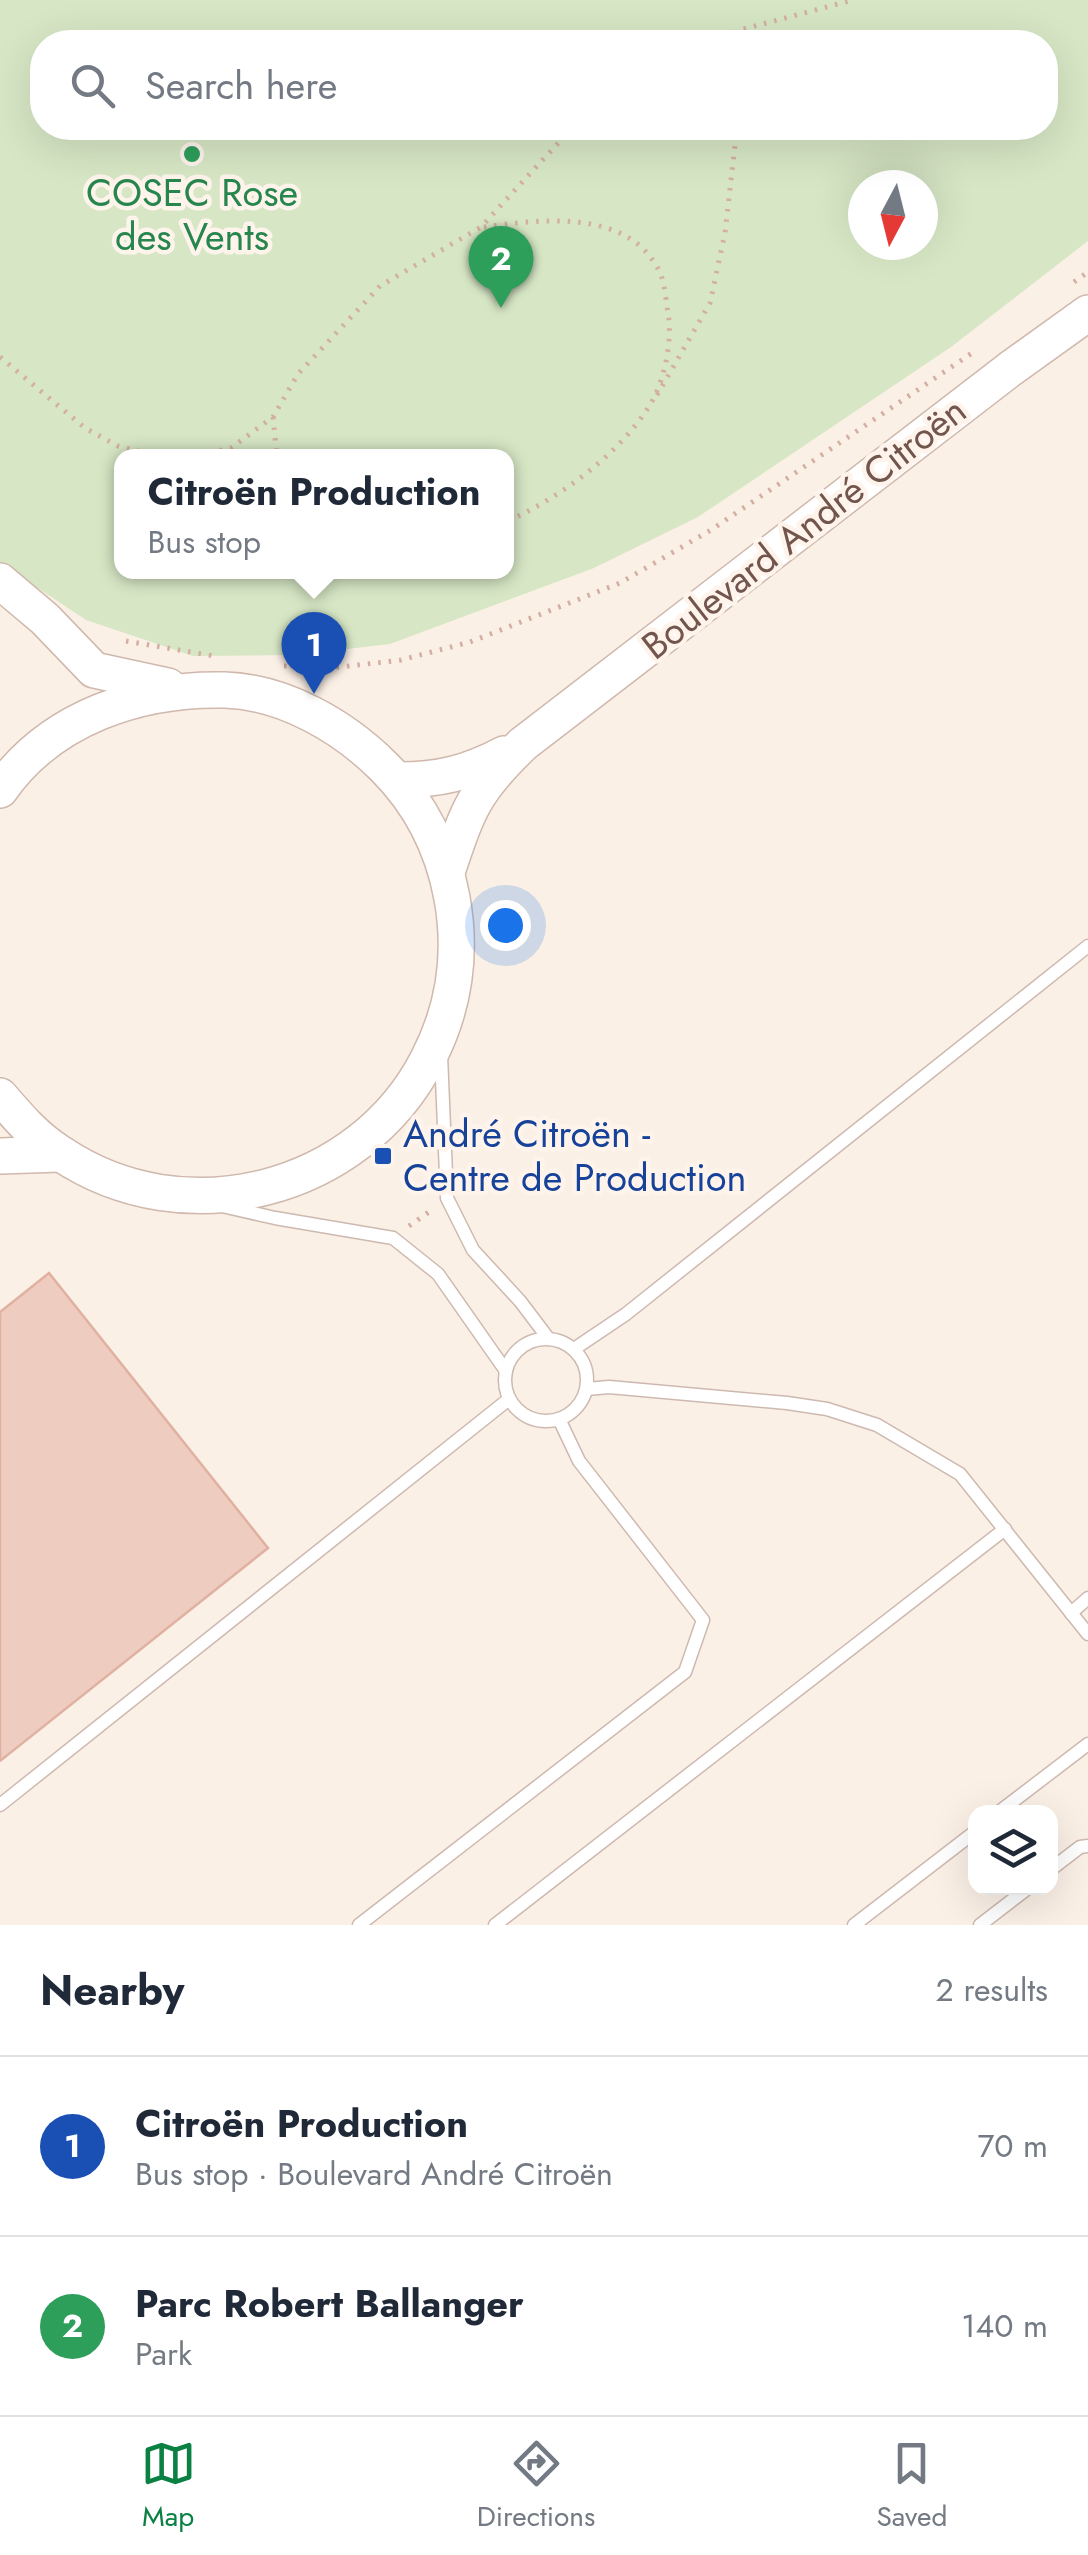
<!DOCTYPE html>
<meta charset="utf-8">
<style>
:root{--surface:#fff;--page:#f6f6f7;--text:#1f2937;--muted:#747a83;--line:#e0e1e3;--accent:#0b8043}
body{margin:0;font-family:Jost,sans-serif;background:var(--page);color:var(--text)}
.controls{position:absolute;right:30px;bottom:30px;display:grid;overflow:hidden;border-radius:20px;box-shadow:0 10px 40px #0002}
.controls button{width:90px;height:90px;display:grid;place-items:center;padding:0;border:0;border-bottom:2px solid var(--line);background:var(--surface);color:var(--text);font:50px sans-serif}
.compass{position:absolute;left:848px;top:170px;width:90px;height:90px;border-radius:50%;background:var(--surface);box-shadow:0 10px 40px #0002;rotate:187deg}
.you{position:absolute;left:505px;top:925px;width:35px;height:35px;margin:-25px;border:8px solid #fff;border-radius:50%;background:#1a73e8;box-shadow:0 0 0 15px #1a73e833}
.badge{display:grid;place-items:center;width:65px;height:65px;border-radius:50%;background:var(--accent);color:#fff;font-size:32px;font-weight:700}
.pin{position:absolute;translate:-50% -82px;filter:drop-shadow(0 2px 5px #0008)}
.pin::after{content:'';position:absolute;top:52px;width:35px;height:30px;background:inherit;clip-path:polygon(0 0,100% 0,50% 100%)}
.popup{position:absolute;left:114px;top:449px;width:400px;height:130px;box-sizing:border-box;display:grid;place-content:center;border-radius:20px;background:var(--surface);filter:drop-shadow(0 2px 8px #0005);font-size:32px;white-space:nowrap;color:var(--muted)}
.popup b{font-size:38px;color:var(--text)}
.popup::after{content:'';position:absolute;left:50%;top:100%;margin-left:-20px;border:20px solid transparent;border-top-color:var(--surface)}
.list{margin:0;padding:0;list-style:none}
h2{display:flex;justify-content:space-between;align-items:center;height:130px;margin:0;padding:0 40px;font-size:42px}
h2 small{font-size:32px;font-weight:400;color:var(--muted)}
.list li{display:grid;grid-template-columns:65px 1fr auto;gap:30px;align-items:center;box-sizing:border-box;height:180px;padding:0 40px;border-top:2px solid var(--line)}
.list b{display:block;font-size:38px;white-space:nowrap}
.list p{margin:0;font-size:32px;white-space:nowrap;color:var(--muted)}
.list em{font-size:32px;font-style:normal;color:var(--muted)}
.icon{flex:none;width:55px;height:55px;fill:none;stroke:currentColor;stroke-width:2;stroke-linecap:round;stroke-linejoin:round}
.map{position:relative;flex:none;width:1088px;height:1925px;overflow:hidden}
.search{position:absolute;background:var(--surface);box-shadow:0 10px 40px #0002;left:30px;right:30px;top:30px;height:110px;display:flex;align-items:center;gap:25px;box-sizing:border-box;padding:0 35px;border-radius:40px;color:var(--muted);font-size:38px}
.sheet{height:490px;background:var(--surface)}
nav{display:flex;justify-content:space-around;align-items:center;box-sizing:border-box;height:140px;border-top:2px solid var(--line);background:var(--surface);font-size:28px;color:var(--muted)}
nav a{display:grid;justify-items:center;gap:5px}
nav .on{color:var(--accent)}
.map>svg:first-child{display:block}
</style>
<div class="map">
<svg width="1088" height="1925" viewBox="0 0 1088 1925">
<rect width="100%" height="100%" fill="#fbf0e6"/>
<!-- green -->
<path fill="#d7e7c5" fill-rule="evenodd" d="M0,0H1088V241L951,347L698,517L594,568L390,644L296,655L193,656L86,620L0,563ZM42,42H1046V128H42ZM863,185H923V245H863ZM121,457H506V572H121Z"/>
<!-- building -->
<polygon fill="#eeccbf" stroke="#e0b1a1" stroke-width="2.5" points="49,1273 268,1548 0,1761 0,1312"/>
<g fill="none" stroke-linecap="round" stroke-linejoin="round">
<defs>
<g id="lane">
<polyline points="441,1055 447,1198 473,1250 520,1301 548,1338"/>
<polyline points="222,1206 275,1218 393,1238 438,1274 506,1371"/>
<circle cx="546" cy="1380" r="41"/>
<polyline points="574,1349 626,1314 1088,946"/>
<polyline points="587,1389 609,1387 787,1403 827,1409 877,1425 960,1474 1088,1634"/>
<polyline points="1071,1613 1088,1598"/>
<polyline points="0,1805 509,1399"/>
<polyline points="999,1812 1088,1744"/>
<polyline points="1050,1870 1080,1847 1088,1846"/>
<polyline points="359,1925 685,1672 703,1620 579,1461 559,1419"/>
<polyline points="495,1925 1005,1529"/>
<polyline points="854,1925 976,1831"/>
<polyline points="980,1925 1028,1888"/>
</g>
<g id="secondary">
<polyline points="0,581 45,619 94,670 168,686"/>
<path d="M398,780C439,780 468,773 504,754"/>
<path d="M0,790C51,717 140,688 225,690C284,692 343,726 384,767C420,803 443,849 452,898C462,954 454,1009 428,1059C360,1192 184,1237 60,1153C36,1138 18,1117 0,1096"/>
<path d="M447,872C468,809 474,791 523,744L1010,369L1088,313"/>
<polyline points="0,1156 60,1154"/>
</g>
</defs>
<!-- lane casing -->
<use href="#lane" stroke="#ceb9b0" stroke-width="15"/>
<!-- secondary casing -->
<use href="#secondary" stroke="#d0b8ad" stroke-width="38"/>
<!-- path -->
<g stroke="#d3afa2" stroke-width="5" stroke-dasharray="2.5 8" stroke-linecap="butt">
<polyline points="715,42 740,30 853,0"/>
<path d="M484,227C542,219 632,208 661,275C665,286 666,301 668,313C673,341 664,384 648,408C616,457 559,498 506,522"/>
<polyline points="1074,282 1088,272"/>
<polyline points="0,357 85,428 118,446 154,455 196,456 231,448 273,417 298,374 380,286 481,227 572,128"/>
<polyline points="657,395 710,303 725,233 737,128"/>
<polyline points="273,417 277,457"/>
<polyline points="126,641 214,656"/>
<polyline points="284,666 341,667 401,660 470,642 620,583 711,530 975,351"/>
<polyline points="409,1226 433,1209"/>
</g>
<!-- lane -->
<use href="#lane" stroke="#fff" stroke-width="12"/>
<!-- secondary -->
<use href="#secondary" stroke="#fff" stroke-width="35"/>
</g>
<!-- markers -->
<circle fill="#2e9e5b" stroke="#fef4ec" stroke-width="4" cx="192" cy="154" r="10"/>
<rect fill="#1a4fb4" stroke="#fef4ec" stroke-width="4" x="373" y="1146" width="20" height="20" rx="5"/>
<g text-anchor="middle" stroke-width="9" stroke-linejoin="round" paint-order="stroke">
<!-- leisure labels -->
<g font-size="38" fill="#27864d" stroke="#fef4ec">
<text x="192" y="206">COSEC Rose<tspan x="192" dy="44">des Vents</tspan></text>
</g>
<!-- street labels -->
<g font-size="38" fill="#72554c" stroke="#fef4ec">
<text transform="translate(804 528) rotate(-38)" y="13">Boulevard André Citroën</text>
</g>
<!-- transit labels -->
<g font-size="38" fill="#164399" stroke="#fef4ec" text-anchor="start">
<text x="403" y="1147">André Citroën -<tspan x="403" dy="44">Centre de Production</tspan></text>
</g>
</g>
</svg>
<div class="controls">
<button><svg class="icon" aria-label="layers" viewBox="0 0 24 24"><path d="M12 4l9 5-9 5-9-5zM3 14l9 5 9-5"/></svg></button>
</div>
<svg class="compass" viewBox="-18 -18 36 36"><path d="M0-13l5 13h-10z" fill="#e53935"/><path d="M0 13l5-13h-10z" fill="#747a83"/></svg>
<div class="you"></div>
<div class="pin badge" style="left:314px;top:694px;background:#1a4fb4">1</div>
<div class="popup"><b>Citroën Production</b>Bus stop</div>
<div class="pin badge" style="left:501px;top:308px;background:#2e9e5b">2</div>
<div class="search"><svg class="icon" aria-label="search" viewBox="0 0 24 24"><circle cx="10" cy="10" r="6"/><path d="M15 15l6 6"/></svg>Search here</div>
</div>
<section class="sheet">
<h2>Nearby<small>2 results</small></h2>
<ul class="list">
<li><span class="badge" style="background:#1a4fb4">1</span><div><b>Citroën Production</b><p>Bus stop · Boulevard André Citroën</p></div><em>70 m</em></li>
<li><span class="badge" style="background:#2e9e5b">2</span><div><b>Parc Robert Ballanger</b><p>Park</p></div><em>140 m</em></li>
</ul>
</section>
<nav>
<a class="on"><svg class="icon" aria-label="map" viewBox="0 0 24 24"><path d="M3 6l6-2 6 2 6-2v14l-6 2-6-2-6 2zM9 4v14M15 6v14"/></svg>Map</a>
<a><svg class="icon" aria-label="directions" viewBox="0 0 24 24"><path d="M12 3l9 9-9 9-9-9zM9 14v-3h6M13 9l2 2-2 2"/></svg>Directions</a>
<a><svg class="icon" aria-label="saved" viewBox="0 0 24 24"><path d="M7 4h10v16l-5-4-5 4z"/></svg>Saved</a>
</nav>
